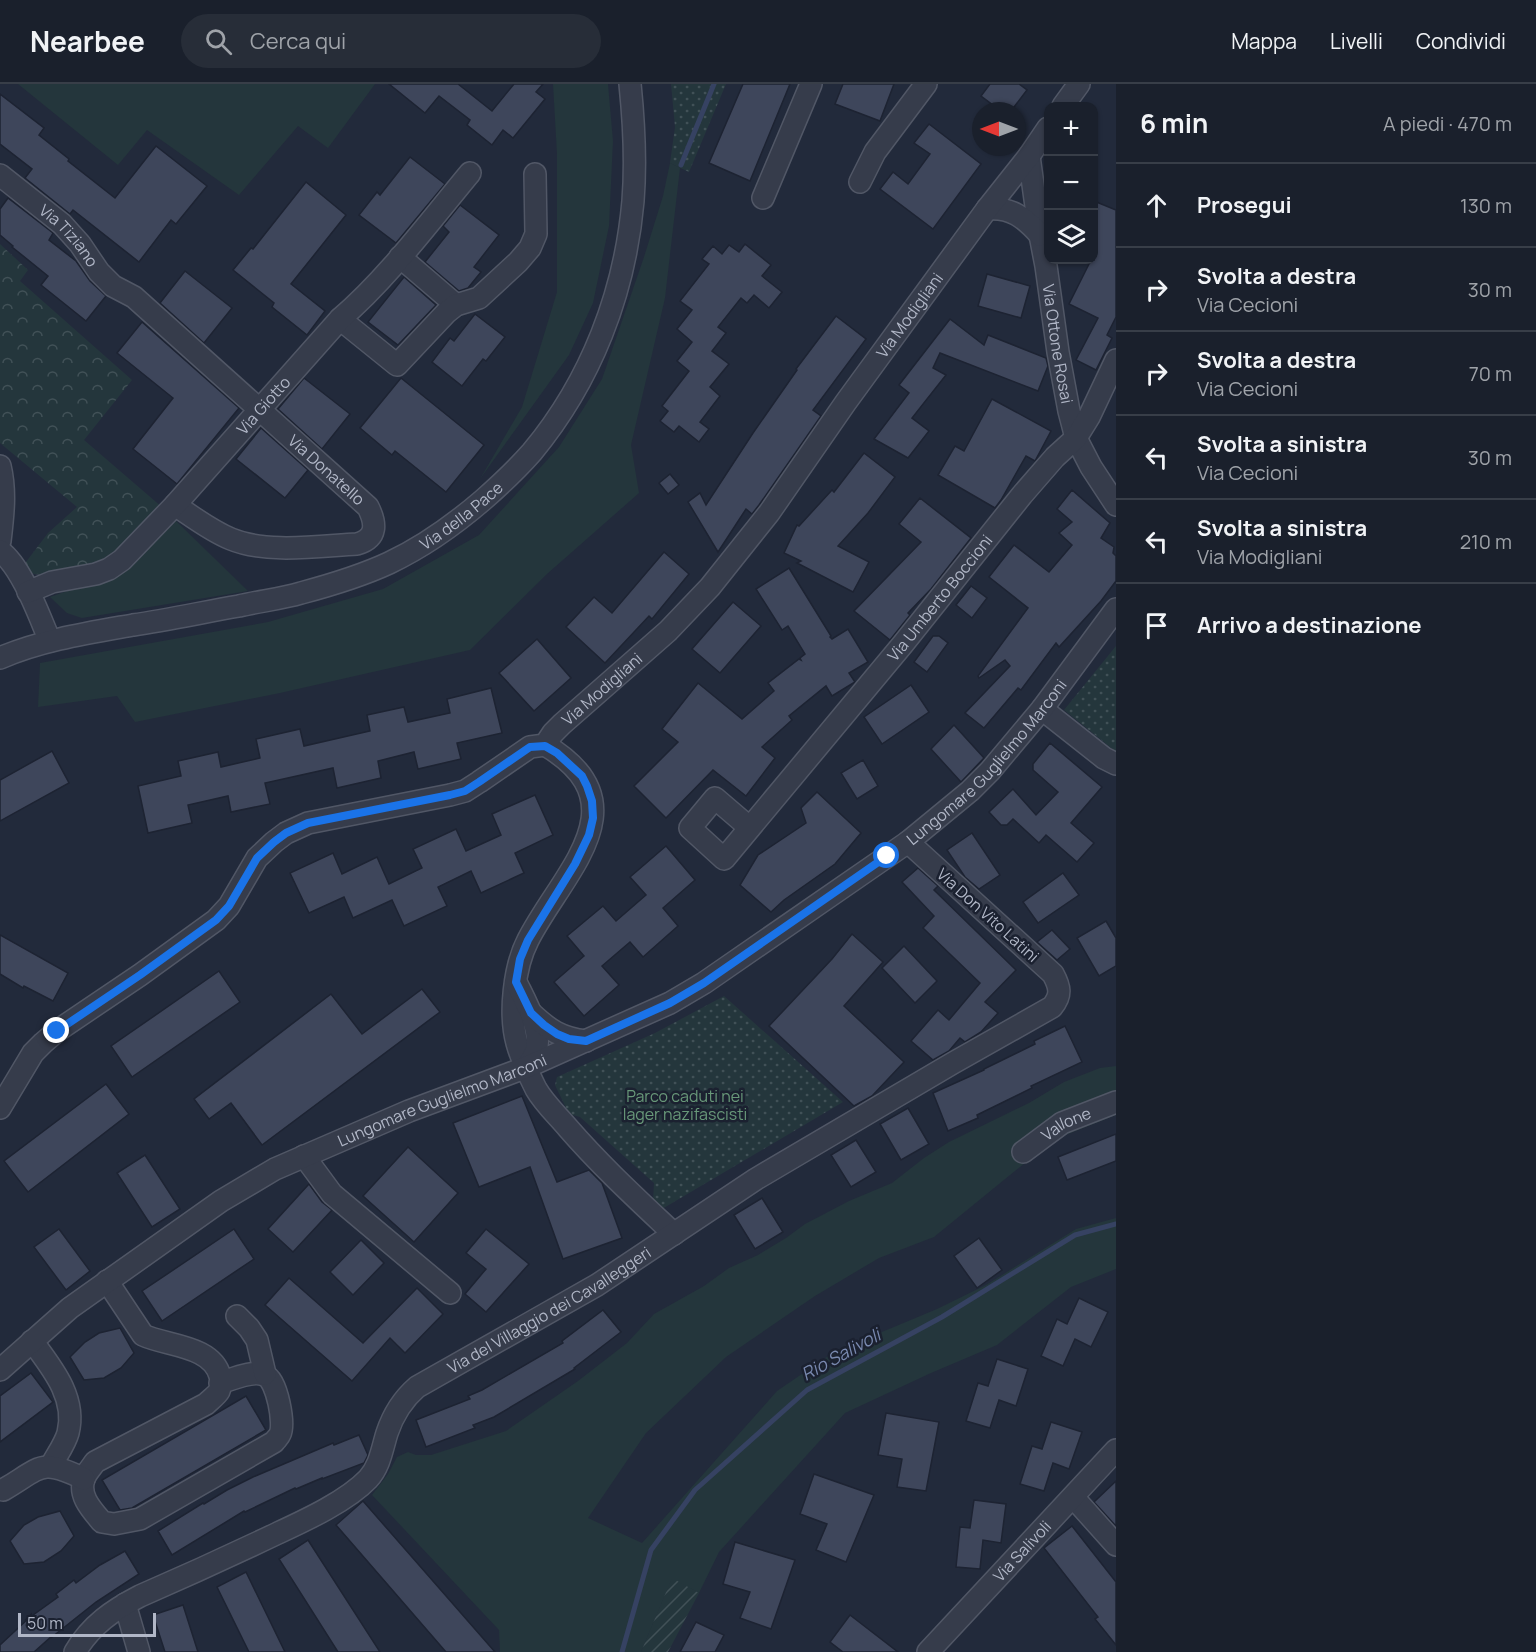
<!DOCTYPE html>
<html lang="it">
<meta charset="utf-8">
<style>
:root{--surface:#1a202c;--page:#272d38;--text:#f1f3f6;--muted:#9fa3a9;--line:#383e48}
body{margin:0;font-family:Manrope,sans-serif;background:var(--page);color:var(--text)}
.controls{position:absolute;right:18px;top:18px;display:grid;overflow:hidden;border-radius:12px;box-shadow:0 2px 4px #0004}
.controls button{width:54px;height:54px;display:grid;place-items:center;padding:0;border:0;border-bottom:2px solid var(--line);background:var(--surface);color:var(--text);font:30px sans-serif}
.compass{position:absolute;left:972px;top:18px;width:54px;height:54px;border-radius:50%;background:var(--surface);box-shadow:0 2px 4px #0004;rotate:270deg}
.scale{position:absolute;left:18px;bottom:15px;width:138px;box-sizing:border-box;padding-left:6px;border:3px solid #b1b7c7;border-top:0;font-size:16px;line-height:21px;white-space:nowrap;color:#b1b7c7;-webkit-text-stroke:4px #1b2130;paint-order:stroke}
.stop{position:absolute;width:18px;height:18px;margin:-14px;border:4px solid #1a73e8;border-radius:50%;background:#fff}
.stop.end{background:#1a73e8;border-color:#fff;box-shadow:0 2px 6px #0008}
.list{margin:0;padding:0;list-style:none}
h2{display:flex;justify-content:space-between;align-items:center;height:78px;margin:0;padding:0 24px;font-size:26px}
h2 small{font-size:20px;font-weight:400;color:var(--muted)}
.list li{display:grid;grid-template-columns:39px 1fr auto;gap:18px;align-items:center;box-sizing:border-box;height:84px;padding:0 24px;border-top:2px solid var(--line)}
.list b{display:block;font-size:22px;white-space:nowrap}
.list p{margin:0;font-size:20px;white-space:nowrap;color:var(--muted)}
.list em{font-size:20px;font-style:normal;color:var(--muted)}
.icon{flex:none;width:33px;height:33px;fill:none;stroke:currentColor;stroke-width:2;stroke-linecap:round;stroke-linejoin:round}
.map{position:relative;flex:none;width:1116px;height:1568px;overflow:hidden}
header{display:flex;align-items:center;gap:36px;box-sizing:border-box;height:84px;padding:0 30px;background:var(--surface);border-bottom:2px solid var(--line)}
header strong{font-size:28px}
nav{display:flex;gap:33px;margin-inline-start:auto;font-size:21px}
.search{width:420px;height:54px;background:var(--page);display:flex;align-items:center;gap:15px;box-sizing:border-box;padding:0 21px;border-radius:33px;color:var(--muted);font-size:22px}
main{display:flex}
aside{flex:1;background:var(--surface)}
.map>svg:first-child{display:block}
</style>
<header>
<strong>Nearbee</strong>
<div class="search"><svg class="icon" aria-label="search" viewBox="0 0 24 24"><circle cx="10" cy="10" r="6"/><path d="M15 15l6 6"/></svg>Cerca qui</div>
<nav><a>Mappa</a><a>Livelli</a><a>Condividi</a></nav>
</header>
<main>
<div class="map">
<svg width="1116" height="1568" viewBox="0 0 1116 1568">
<defs>
<pattern id="forest-crowns" width="20" height="18" patternUnits="userSpaceOnUse" patternTransform="scale(1.5)"><rect width="20" height="18" fill="#24363c"/><path d="M2 6a3 3 0 1 1 6 0M12 15a3 3 0 1 1 6 0" fill="none" stroke="#415157"/></pattern>
<pattern id="park-dots" width="8" height="8" patternUnits="userSpaceOnUse" patternTransform="scale(1.5)"><rect width="8" height="8" fill="#24363c"/><path d="M2 2h.1M6 6h.1" fill="none" stroke="#415157" stroke-width="1.8" stroke-linecap="round"/></pattern>
<pattern id="garden-furrows" width="10" height="10" patternUnits="userSpaceOnUse" patternTransform="scale(1.5)"><rect width="10" height="10" fill="#24363c"/><path d="M-1 1l2-2M0 10L10 0M9 11l2-2" fill="none" stroke="#415157"/></pattern>
</defs>
<rect width="100%" height="100%" fill="#222a3b"/>
<!-- grass -->
<g fill="#24363c">
<polygon points="18,0 375,0 328,64 298,42 239,111 147,46 118,81"/>
<polygon points="553,0 608,0 613,57 609,142 593,219 569,271 480,395 522,323 557,208 557,70"/>
<polygon points="670,79 689,88 680,84 665,214 631,361 639,409 547,490 470,566 280,609 135,638 117,612 38,623 40,579 268,538 383,505 479,451 559,363 602,295 644,173 663,112"/>
<polygon points="176,437 248,507 82,534 67,529 50,513 70,506 110,496 135,478"/>
<polygon points="1116,982 1116,1031 1053,1056 934,1153 879,1174 815,1212 726,1273 646,1349 588,1434 642,1459 777,1307 834,1268 937,1225 986,1201 1076,1145 1116,1134 1116,1185 1071,1203 997,1261 931,1289 845,1329 719,1468 699,1509 672,1495 641,1568 500,1568 499,1546 372,1411 388,1390 397,1373 408,1368 416,1371 431,1371 506,1347 578,1297 627,1259 654,1230 704,1202 729,1184 758,1171 786,1154 805,1140 849,1117 892,1099 924,1074 949,1058 1029,1019 1064,998 1100,984"/>
</g>
<!-- forest -->
<polygon fill="url(#forest-crowns)" points="0,160 28,186 20,197 132,296 84,356 163,424 115,475 93,485 42,491 27,489 26,478 48,449 77,423 0,359"/>
<!-- park -->
<g fill="url(#park-dots)">
<polygon points="671,0 726,0 689,88 670,79 675,43"/>
<polygon points="1116,562 1116,667 1115,667 1064,626"/>
<polygon points="724,912 843,1018 662,1125 653,1118 654,1099 580,1033 569,1030 555,1001 557,993 655,949"/>
</g>
<!-- garden -->
<polygon fill="url(#garden-furrows)" points="672,1494 699,1509 668,1568 641,1568"/>
<g fill="none" stroke-linecap="round" stroke-linejoin="round">
<!-- stream -->
<g stroke="#364262" stroke-width="5">
<polyline points="681,81 714,0"/>
<polyline points="622,1568 651,1466 695,1406 807,1306 942,1233 1075,1151 1116,1140"/>
</g>
</g>
<!-- building -->
<g fill="#3e465b" stroke="#1d2332" stroke-width="1.5">
<polygon points="389,0 458,0 492,27 514,0 543,0 536,8 545,15 513,54 503,46 492,61 467,41 470,36 439,12 425,29"/>
<polygon points="743,0 790,0 750,97 709,79"/>
<polygon points="843,0 894,0 880,37 835,20"/>
<polygon points="990,0 1019,0 1027,6 1011,27 1001,27 981,12"/>
<polygon points="0,10 44,44 39,51 69,75 68,77 115,114 156,62 207,102 176,140 171,136 139,178 73,126 70,130 25,94 32,85 0,60"/>
<polygon points="929,40 981,80 933,145 880,105 893,88 908,100 930,70 914,59"/>
<polygon points="410,73 445,100 396,159 359,131 377,108 380,111"/>
<polygon points="306,98 346,131 291,200 325,227 307,251 272,223 274,219 233,186 251,164 253,165"/>
<polygon points="8,114 53,149 49,156 76,177 90,197 106,212 86,237 41,201 48,192 12,163 13,162 0,151 0,125"/>
<polygon points="1094,117 1116,126 1116,233 1107,251 1112,254 1096,286 1076,276 1098,234 1069,220 1091,176 1094,176"/>
<polygon points="460,121 499,151 474,183 481,188 468,204 459,207 425,178 449,148 443,142"/>
<polygon points="745,160 771,181 762,192 782,208 769,224 754,211 747,219 741,214 718,243 726,249 712,267 729,280 710,303 720,312 700,338 709,345 699,358 679,342 674,348 660,337 668,327 662,322 689,287 677,277 692,258 677,245 692,226 680,217 709,180 702,175 713,162 722,170 729,161 739,168"/>
<polygon points="185,187 232,224 204,259 160,219"/>
<polygon points="987,190 1030,202 1021,234 978,222"/>
<polygon points="404,193 436,221 398,261 368,238"/>
<polygon points="475,230 505,253 486,277 483,275 462,302 432,278 450,254 454,257"/>
<polygon points="836,232 866,255 813,326 821,332 759,421 752,430 746,425 718,468 688,418 700,409 706,421 753,349 797,286 796,285"/>
<polygon points="950,235 984,261 988,251 1046,274 1048,282 1038,307 940,269 933,284 946,291 912,334 929,347 908,374 874,355 909,309 899,301"/>
<polygon points="142,238 239,324 177,400 133,365 173,314 117,269"/>
<polygon points="304,294 350,330 322,365 278,325"/>
<polygon points="401,294 484,361 446,408 395,367 392,371 360,344"/>
<polygon points="992,315 1051,347 1035,377 1026,372 1001,416 995,424 938,391 955,362 964,367"/>
<polygon points="261,344 308,386 285,414 236,375"/>
<polygon points="864,369 895,393 868,429 838,462 869,478 853,508 797,479 801,477 784,469 797,441 799,442 832,406 834,408"/>
<polygon points="670,390 679,401 668,410 659,399"/>
<polygon points="1072,406 1110,439 1101,454 1114,463 1113,469 1116,472 1116,497 1101,517 1059,563 1056,559 1021,606 1018,604 984,644 965,629 1010,582 1005,576 979,594 978,592 1028,524 989,493 1014,461 1049,488 1072,461 1059,449 1072,438 1057,425"/>
<polygon points="920,414 971,454 931,505 908,529 910,531 890,556 854,527 921,458 899,440"/>
<polygon points="664,468 689,490 652,535 649,532 605,579 566,543 594,513 612,529"/>
<polygon points="789,484 831,552 830,553 832,555 848,545 868,578 849,589 855,598 832,612 826,602 789,632 792,636 762,663 775,674 746,712 713,686 666,734 634,702 678,658 662,645 698,599 742,635 774,607 768,599 799,575 801,576 800,574 805,570 788,542 782,546 756,505"/>
<polygon points="971,502 987,514 972,534 956,521"/>
<polygon points="733,518 761,542 720,589 692,565"/>
<polygon points="933,552 939,552 948,559 927,588 914,578"/>
<polygon points="537,555 571,594 534,627 499,589"/>
<polygon points="911,601 929,628 882,660 864,633"/>
<polygon points="491,604 502,649 457,659 461,675 418,685 414,668 378,677 381,694 337,704 333,684 265,699 270,720 231,728 228,712 188,721 192,739 148,749 138,702 181,692 178,677 218,668 221,683 260,674 256,655 300,645 304,662 370,647 367,631 404,623 408,638 450,629 447,615"/>
<polygon points="954,641 984,674 961,698 931,665"/>
<polygon points="1050,659 1102,703 1071,739 1094,759 1077,778 1046,751 1039,759 1013,735 1007,741 1001,741 989,728 1013,705 1036,731 1058,708 1033,686 1033,680"/>
<polygon points="52,667 69,699 0,737 0,696"/>
<polygon points="863,676 878,702 857,715 841,689"/>
<polygon points="817,708 861,749 835,780 784,816 771,828 740,801 758,771 806,739 801,724"/>
<polygon points="535,711 553,751 515,769 524,789 481,809 471,787 438,803 447,822 404,842 392,816 353,834 344,813 309,829 290,789 333,769 342,790 377,773 389,800 422,784 413,765 456,745 466,767 501,751 492,730"/>
<polygon points="972,749 1000,791 979,805 965,793 947,766"/>
<polygon points="666,762 695,796 663,824 678,842 643,873 630,858 602,882 619,901 584,932 554,898 584,872 567,852 603,822 616,837 646,811 630,793"/>
<polygon points="918,784 938,802 934,806 1016,886 985,918 998,929 981,948 965,958 960,954 949,967 933,976 911,957 938,926 949,936 980,899 923,844 934,832 902,798"/>
<polygon points="1063,789 1079,811 1038,839 1023,818"/>
<polygon points="1106,837 1116,854 1116,882 1099,892 1077,854"/>
<polygon points="1052,846 1070,865 1057,876 1037,858"/>
<polygon points="852,850 883,878 844,922 904,978 872,1012 854,1022 769,942 832,875"/>
<polygon points="0,851 68,889 53,917 24,902 23,904 0,890"/>
<polygon points="904,862 937,897 915,919 882,884"/>
<polygon points="219,887 240,918 132,993 111,962"/>
<polygon points="422,905 440,928 262,1061 231,1019 209,1035 194,1015 331,910 362,950"/>
<polygon points="1065,942 1082,978 1031,1002 1032,1004 977,1031 978,1034 948,1047 933,1009 984,986 984,985 1035,960 1034,957"/>
<polygon points="106,1000 129,1030 28,1108 4,1077"/>
<polygon points="522,1012 557,1098 589,1086 602,1099 622,1154 563,1175 530,1083 479,1103 453,1039"/>
<polygon points="908,1024 929,1060 901,1076 880,1040"/>
<polygon points="1116,1050 1116,1077 1067,1096 1058,1073"/>
<polygon points="856,1056 876,1088 851,1103 831,1071"/>
<polygon points="408,1063 458,1109 414,1158 363,1112"/>
<polygon points="145,1071 180,1125 152,1143 117,1089"/>
<polygon points="309,1100 322,1118 332,1126 293,1168 268,1145"/>
<polygon points="762,1114 783,1148 755,1165 734,1131"/>
<polygon points="59,1145 90,1187 66,1206 34,1163"/>
<polygon points="234,1145 254,1175 162,1237 142,1207"/>
<polygon points="486,1145 529,1180 486,1228 465,1210 486,1185 466,1169"/>
<polygon points="979,1154 1002,1186 977,1204 954,1172"/>
<polygon points="361,1156 384,1179 353,1211 330,1188"/>
<polygon points="289,1194 363,1259 417,1204 443,1230 405,1269 390,1254 352,1297 265,1221"/>
<polygon points="1079,1214 1108,1228 1091,1263 1075,1255 1063,1282 1041,1272 1057,1235 1067,1240"/>
<polygon points="603,1226 621,1248 574,1284 575,1285 494,1333 473,1341 475,1344 426,1363 416,1336 470,1315 468,1312 482,1306 563,1259 562,1257"/>
<polygon points="120,1244 134,1269 121,1284 104,1294 84,1296 70,1273 85,1258 99,1249"/>
<polygon points="997,1275 1028,1285 1016,1322 999,1316 990,1344 966,1337 978,1299 988,1302"/>
<polygon points="31,1289 53,1318 0,1358 0,1312"/>
<polygon points="246,1312 266,1346 132,1424 120,1426 102,1396"/>
<polygon points="886,1329 939,1338 926,1407 897,1403 902,1375 878,1371"/>
<polygon points="1051,1338 1082,1348 1069,1385 1053,1379 1044,1407 1020,1400 1032,1362 1042,1365"/>
<polygon points="359,1351 368,1371 364,1379 322,1395 322,1394 296,1405 295,1404 245,1428 244,1427 172,1471 158,1447 203,1419 204,1420 227,1406 253,1393 333,1359 334,1361"/>
<polygon points="814,1390 874,1411 846,1478 816,1466 827,1440 800,1430"/>
<polygon points="1116,1397 1116,1442 1094,1418"/>
<polygon points="974,1416 1006,1420 1001,1459 983,1456 980,1485 956,1483 960,1443 970,1444"/>
<polygon points="363,1417 495,1568 446,1568 336,1441"/>
<polygon points="60,1427 74,1452 61,1467 44,1478 24,1480 10,1457 24,1441 38,1433"/>
<polygon points="1072,1442 1116,1498 1116,1561 1095,1535 1098,1533 1044,1464"/>
<polygon points="308,1456 380,1568 338,1568 279,1475"/>
<polygon points="735,1458 795,1476 771,1545 740,1534 750,1508 723,1500"/>
<polygon points="125,1467 139,1490 96,1518 52,1553 52,1552 34,1568 0,1568 0,1561 29,1534 58,1513 56,1510 74,1496 76,1499 100,1481"/>
<polygon points="246,1488 285,1568 249,1568 217,1503"/>
<polygon points="183,1521 198,1568 165,1568 153,1531"/>
<polygon points="850,1531 898,1568 843,1568 830,1558"/>
<polygon points="696,1538 724,1551 715,1568 680,1568"/>
</g>
<g fill="none" stroke-linecap="round" stroke-linejoin="round">
<defs>
<g id="minor">
<polyline points="1063,22 1079,0"/>
<path id="s1" d="M1029,72L1040,151L1046,182L1058,268L1069,327L1076,354L1091,383L1116,421"/>
<path id="s2" d="M0,91L62,140L80,160L99,188L113,202L134,213L368,423C376,439 378,454 357,460C319,462 267,470 231,455C211,447 193,433 175,421"/>
<polyline points="860,98 875,68 926,0"/>
<polyline points="763,114 811,0"/>
<path d="M987,125C1011,123 1024,133 1040,151"/>
<polyline points="400,173 456,221"/>
<polyline points="340,235 397,281 446,229 456,221 479,214 518,178 530,164 536,150 535,90"/>
<path d="M0,382C6,407 3,432 0,457"/>
<path d="M0,467C22,483 39,532 50,557"/>
<path id="s3" d="M28,508L52,498L96,490L109,485L122,476L175,421L340,235C387,195 430,137 470,89"/>
<path id="s4" d="M0,574C42,556 88,549 133,541C168,536 204,528 239,522C260,517 281,515 301,509C331,501 361,492 389,479C423,463 455,440 483,416C500,401 517,385 532,368C591,297 625,209 633,117C636,79 634,39 630,0"/>
<polyline points="1042,625 1104,674 1116,680"/>
<path d="M545,661C645,720 562,789 528,856C514,883 509,930 517,959C521,974 529,991 536,1005C544,1019 557,1031 568,1044C601,1082 637,1115 674,1150"/>
<path id="s5" d="M750,744L715,714L690,744L724,775L903,560L1022,411L1055,373L1076,354L1089,333L1116,276"/>
<path d="M516,898C524,915 543,947 536,967C534,972 530,978 527,983"/>
<path d="M531,929C549,946 561,954 586,957"/>
<path id="s6" d="M0,1024L33,969L43,959L57,947L140,891L216,836L229,822L257,774L274,758L286,749L308,739L450,711L465,707L479,698L530,663L545,661L553,649L562,640L668,547L710,503L769,429L846,318L987,125L1029,72L1048,44"/>
<path id="s7" d="M1023,1068L1062,1039L1116,1018"/>
<polyline points="304,1072 332,1110 450,1209"/>
<path d="M107,1197L143,1251C166,1262 212,1261 220,1292C221,1296 221,1303 219,1307C217,1311 210,1316 206,1320L95,1378C92,1383 86,1389 84,1395C78,1412 92,1426 102,1438L114,1440L140,1435L274,1358C276,1355 279,1353 280,1350C285,1340 277,1297 266,1292C254,1285 233,1295 220,1299"/>
<polyline points="237,1232 249,1244 257,1256 265,1290"/>
<path d="M32,1257C52,1284 77,1314 68,1349C65,1360 56,1372 51,1382"/>
<path id="s8" d="M0,1286L70,1224L221,1117L275,1085L409,1027L527,983L670,919L704,899L908,758L970,707L990,687L1042,625L1116,525"/>
<path d="M3,1406C41,1384 40,1373 84,1395"/>
<polyline points="1073,1413 1116,1461"/>
<polyline points="125,1520 139,1568"/>
<path id="s9" d="M75,1568C91,1541 113,1526 140,1512C186,1492 232,1471 278,1449C306,1436 347,1417 368,1395C380,1382 382,1365 387,1349C393,1331 402,1316 417,1303L597,1201L756,1095L953,979L1052,923C1062,911 1060,903 1053,890L908,758"/>
<path id="s10" d="M928,1568L1116,1366"/>
</g>
</defs>
<!-- minor casing -->
<use href="#minor" stroke="#515766" stroke-width="24"/>
<!-- minor -->
<use href="#minor" stroke="#363c4b" stroke-width="21"/>
</g>
<g fill="none" stroke-linecap="round" stroke-linejoin="round">
<!-- route -->
<polyline stroke="#1a73e8" stroke-width="8" points="57,947 140,891 216,836 229,822 257,774 274,758 286,749 308,739 450,711 465,707 479,698 530,663 545,662 557,669 582,692 587,702 592,717 593,734 589,751 575,780 528,856 520,875 516,898 531,929 544,941 557,950 569,955 586,957 670,919 704,899 887,772"/>
</g>
<g text-anchor="middle" stroke-width="5" stroke-linejoin="round" paint-order="stroke">
<!-- street labels -->
<g font-size="16" fill="#b1b7c7" stroke="#1b2130">
<text dy="6" stroke="none"><textPath href="#s2" startOffset="92">Via Tiziano</textPath></text>
<text dy="6" stroke="none"><textPath href="#s6" startOffset="1248">Via Modigliani</textPath></text>
<text dy="6" stroke="none"><textPath href="#s1" startOffset="190">Via Ottone Rosai</textPath></text>
<text dy="6" stroke="none"><textPath href="#s3" startOffset="310">Via Giotto</textPath></text>
<text dy="6" stroke="none"><textPath href="#s2" startOffset="442">Via Donatello</textPath></text>
<text dy="6" stroke="none"><textPath href="#s4" startOffset="488">Via della Pace</textPath></text>
<text dy="6" stroke="none"><textPath href="#s5" startOffset="470">Via Umberto Boccioni</textPath></text>
<text dy="6" stroke="none"><textPath href="#s6" startOffset="762">Via Modigliani</textPath></text>
<text dy="6" stroke="none"><textPath href="#s8" startOffset="1170">Lungomare Guglielmo Marconi</textPath></text>
<text transform="translate(988 831) rotate(42)" y="6">Via Don Vito Latini</text>
<text dy="6" stroke="none"><textPath href="#s8" startOffset="522">Lungomare Guglielmo Marconi</textPath></text>
<text dy="6" stroke="none"><textPath href="#s7" startOffset="52">Vallone</textPath></text>
<text dy="6" stroke="none"><textPath href="#s9" startOffset="603">Via del Villaggio dei Cavalleggeri</textPath></text>
<text dy="6" stroke="none"><textPath href="#s10" startOffset="138">Via Salivoli</textPath></text>
</g>
<!-- park labels -->
<g font-size="16" fill="#689879" stroke="#1b2130">
<text x="685" y="1018">Parco caduti nei<tspan x="685" dy="18">lager nazifascisti</tspan></text>
</g>
<!-- water labels -->
<g font-size="18" font-style="italic" fill="#7989af" stroke="#1b2130">
<text transform="translate(841 1271) rotate(-29)" y="6">Rio Salivoli</text>
</g>
</g>
</svg>
<div class="controls">
<button>+</button>
<button>−</button>
<button><svg class="icon" aria-label="layers" viewBox="0 0 24 24"><path d="M12 4l9 5-9 5-9-5zM3 14l9 5 9-5"/></svg></button>
</div>
<svg class="compass" viewBox="-18 -18 36 36"><path d="M0-13l5 13h-10z" fill="#e53935"/><path d="M0 13l5-13h-10z" fill="#9fa3a9"/></svg>
<div class="scale">50 m</div>
<div class="stop" style="left:887px;top:772px"></div>
<div class="stop end" style="left:57px;top:947px"></div>
</div>
<aside>
<h2>6 min<small>A piedi · 470 m</small></h2>
<ul class="list">
<li><svg class="icon" aria-label="ahead" viewBox="0 0 24 24"><path d="M12 20V5M6 11l6-6 6 6"/></svg><div><b>Prosegui</b></div><em>130 m</em></li>
<li><svg class="icon" aria-label="right" viewBox="0 0 24 24"><path d="M7 20v-9h11M14 6l5 5-5 5"/></svg><div><b>Svolta a destra</b><p>Via Cecioni</p></div><em>30 m</em></li>
<li><svg class="icon" aria-label="right" viewBox="0 0 24 24"><path d="M7 20v-9h11M14 6l5 5-5 5"/></svg><div><b>Svolta a destra</b><p>Via Cecioni</p></div><em>70 m</em></li>
<li><svg class="icon" aria-label="left" viewBox="0 0 24 24"><path d="M17 20v-9H6M10 6l-5 5 5 5"/></svg><div><b>Svolta a sinistra</b><p>Via Cecioni</p></div><em>30 m</em></li>
<li><svg class="icon" aria-label="left" viewBox="0 0 24 24"><path d="M17 20v-9H6M10 6l-5 5 5 5"/></svg><div><b>Svolta a sinistra</b><p>Via Modigliani</p></div><em>210 m</em></li>
<li><svg class="icon" aria-label="arrive" viewBox="0 0 24 24"><path d="M6 21V4h12l-3 4 3 4H6"/></svg><div><b>Arrivo a destinazione</b></div></li>
</ul>
</aside>
</main>
